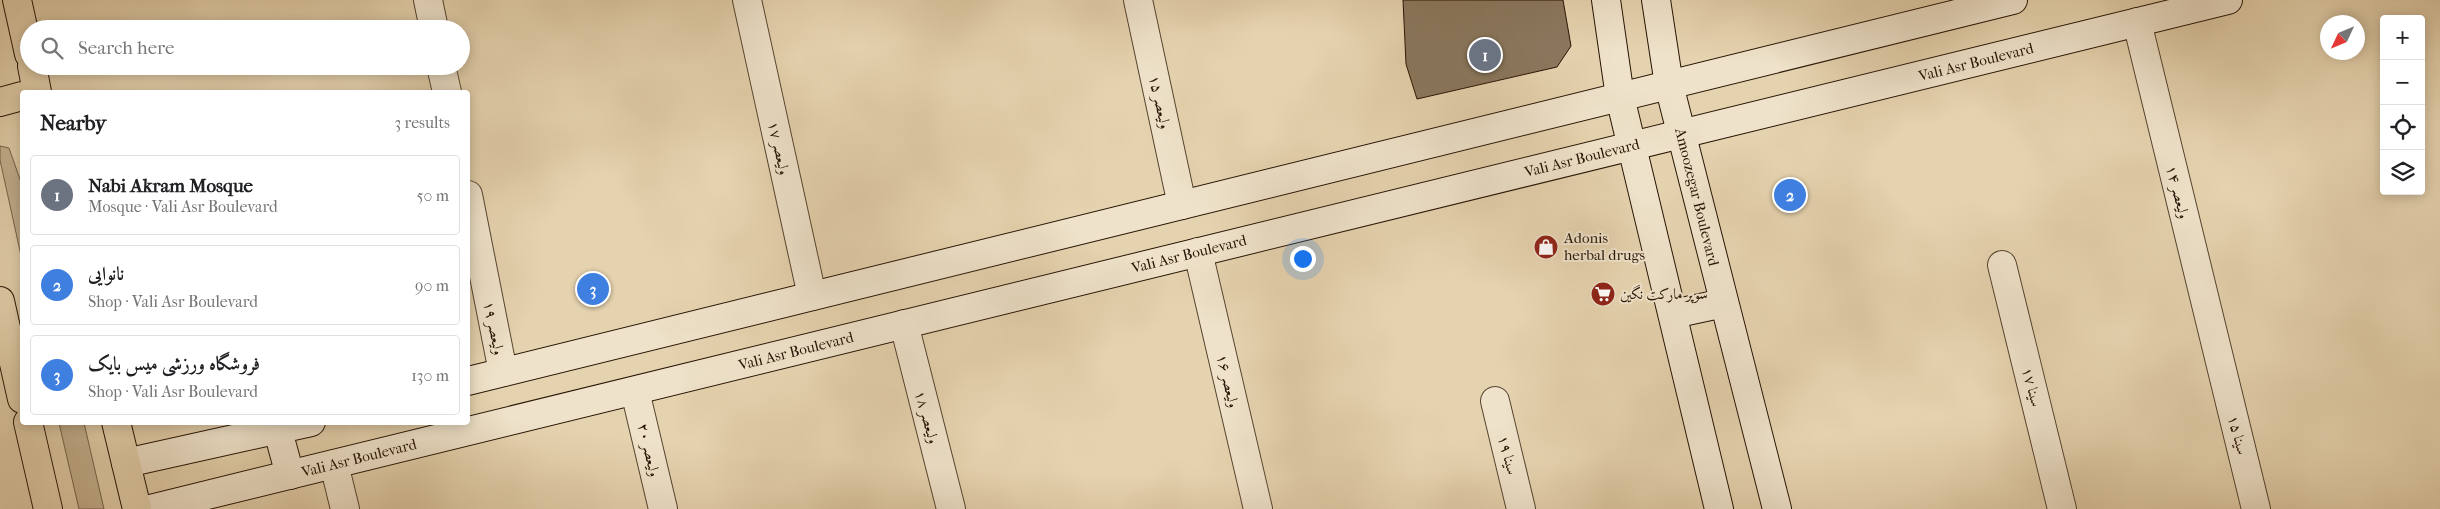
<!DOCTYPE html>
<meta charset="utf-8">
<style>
:root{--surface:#fff;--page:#f6f6f6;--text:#202124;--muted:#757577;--line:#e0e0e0;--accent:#7c3aed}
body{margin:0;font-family:"IM FELL French Canon",Amiri,serif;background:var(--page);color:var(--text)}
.controls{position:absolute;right:15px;top:15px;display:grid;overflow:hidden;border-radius:5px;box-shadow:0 2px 12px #0003}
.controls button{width:45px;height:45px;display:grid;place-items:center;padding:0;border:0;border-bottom:1px solid var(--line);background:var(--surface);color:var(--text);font:25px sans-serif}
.compass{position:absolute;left:2320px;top:15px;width:45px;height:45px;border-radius:50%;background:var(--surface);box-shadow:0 2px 12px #0003;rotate:226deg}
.you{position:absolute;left:1302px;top:258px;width:18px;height:18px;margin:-12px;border:4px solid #fff;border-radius:50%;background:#1a73e8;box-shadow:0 0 0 8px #1a73e833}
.badge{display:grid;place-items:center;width:32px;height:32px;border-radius:50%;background:var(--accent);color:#fff;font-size:16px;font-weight:700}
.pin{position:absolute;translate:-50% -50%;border:2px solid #fff;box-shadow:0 1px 5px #0006}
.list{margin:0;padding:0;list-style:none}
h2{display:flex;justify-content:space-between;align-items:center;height:65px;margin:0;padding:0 20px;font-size:21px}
h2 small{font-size:16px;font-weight:400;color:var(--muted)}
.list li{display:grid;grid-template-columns:32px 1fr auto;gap:15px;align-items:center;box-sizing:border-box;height:80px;margin:0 10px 10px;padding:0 10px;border:1px solid var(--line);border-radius:5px}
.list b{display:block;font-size:19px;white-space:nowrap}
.list p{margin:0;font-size:16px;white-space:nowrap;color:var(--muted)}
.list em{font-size:16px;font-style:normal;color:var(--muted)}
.icon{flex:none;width:28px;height:28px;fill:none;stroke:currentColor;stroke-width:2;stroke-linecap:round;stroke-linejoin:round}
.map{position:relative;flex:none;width:2440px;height:509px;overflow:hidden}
.search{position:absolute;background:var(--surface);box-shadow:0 2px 12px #0003;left:20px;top:20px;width:450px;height:55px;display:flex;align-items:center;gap:12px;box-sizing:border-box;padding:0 18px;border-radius:28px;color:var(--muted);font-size:19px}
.panel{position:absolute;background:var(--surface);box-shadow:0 2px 12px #0003;left:20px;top:90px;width:450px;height:335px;border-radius:5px}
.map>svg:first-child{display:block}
</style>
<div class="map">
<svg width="2440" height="509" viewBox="0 0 2440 509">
<rect width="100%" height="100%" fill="#e5d2ae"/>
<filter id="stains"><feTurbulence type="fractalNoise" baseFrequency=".004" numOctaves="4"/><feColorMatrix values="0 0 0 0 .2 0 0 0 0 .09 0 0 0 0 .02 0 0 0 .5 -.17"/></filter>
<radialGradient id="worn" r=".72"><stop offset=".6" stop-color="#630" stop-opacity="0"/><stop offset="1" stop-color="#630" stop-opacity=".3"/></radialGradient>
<!-- green -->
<g fill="#c5b291" stroke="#76634b">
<polygon points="0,146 9,148 22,185 22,260 0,160"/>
<polygon points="59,423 84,423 104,509 79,509"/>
</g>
<!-- building -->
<polygon fill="#8a775d" stroke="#271405" points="1403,0 1563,0 1571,46 1557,67 1417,99 1406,64"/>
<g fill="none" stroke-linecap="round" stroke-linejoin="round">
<defs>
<g id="street">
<polyline points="428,0 434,29"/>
<polyline points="747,0 812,296"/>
<polyline points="1138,0 1182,205"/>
<polyline points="2137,22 2256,509"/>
<polyline points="441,66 447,92"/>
<polyline points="468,195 503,372"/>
<polyline points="1198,252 1258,509"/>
<polyline points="2002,265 2062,509"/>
<polyline points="904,324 951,509"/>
<polyline points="635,391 663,509"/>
<polyline points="1495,401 1521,509"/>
<polyline points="334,464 345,509"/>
</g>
<g id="secondary">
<polyline points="1606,0 1620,97 1719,509"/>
<polyline points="1656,0 1669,85 1777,509"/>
<polyline points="1673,314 1724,303"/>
<polyline points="468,381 2013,0"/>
<polyline points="278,431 290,475"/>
<polyline points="126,463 311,422"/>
<polyline points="150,509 2228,0"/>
</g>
<g id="primary">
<polyline points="17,0 29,54"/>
<polyline points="32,66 37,92"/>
<polyline points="0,102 22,96"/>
<polyline points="0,301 22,399"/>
<polyline points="28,422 48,509"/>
<polyline points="116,422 137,509"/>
</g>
</defs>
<!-- street casing -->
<use href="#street" stroke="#56442f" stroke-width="30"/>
<!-- secondary casing -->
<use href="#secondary" stroke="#271405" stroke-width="30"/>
<!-- primary casing -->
<use href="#primary" stroke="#271405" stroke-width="30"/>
<!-- street -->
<use href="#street" stroke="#eee2ca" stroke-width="28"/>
<!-- secondary -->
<use href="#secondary" stroke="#eee2ca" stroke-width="28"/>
<!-- primary -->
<use href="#primary" stroke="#e5d2ae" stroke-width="28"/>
</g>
<!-- icons -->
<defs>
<symbol id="shop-disc" viewBox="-11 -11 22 22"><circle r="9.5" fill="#8f2418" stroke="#eee2ca"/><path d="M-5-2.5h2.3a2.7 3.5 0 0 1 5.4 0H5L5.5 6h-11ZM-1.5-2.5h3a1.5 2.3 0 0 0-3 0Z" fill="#fff"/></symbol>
<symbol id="supermarket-disc" viewBox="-11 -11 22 22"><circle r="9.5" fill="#8f2418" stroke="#eee2ca"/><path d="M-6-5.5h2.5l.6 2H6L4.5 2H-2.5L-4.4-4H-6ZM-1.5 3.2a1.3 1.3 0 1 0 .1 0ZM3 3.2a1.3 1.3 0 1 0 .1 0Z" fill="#fff"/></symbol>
</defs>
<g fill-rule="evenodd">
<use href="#shop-disc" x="1532" y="233" width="28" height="28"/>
<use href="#supermarket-disc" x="1589" y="280" width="28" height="28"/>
</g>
<g text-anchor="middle" stroke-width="4" stroke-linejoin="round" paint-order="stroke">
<!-- street labels -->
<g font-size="15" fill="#271405" stroke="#eee2ca">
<text transform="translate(1976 62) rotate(-14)" y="5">Vali Asr Boulevard</text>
<text transform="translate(1160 102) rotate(78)" y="5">ولیعصر ۱۵</text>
<text transform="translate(779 148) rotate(78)" y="5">ولیعصر ۱۷</text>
<text transform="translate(1582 158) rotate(-14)" y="5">Vali Asr Boulevard</text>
<text transform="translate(2178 192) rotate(76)" y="5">ولیعصر ۱۴</text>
<text transform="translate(1697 197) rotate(76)" y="5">Amoozegar Boulevard</text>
<text transform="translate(1189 254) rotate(-14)" y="5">Vali Asr Boulevard</text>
<text transform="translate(494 328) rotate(79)" y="5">ولیعصر ۱۹</text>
<text transform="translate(796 351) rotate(-14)" y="5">Vali Asr Boulevard</text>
<text transform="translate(1228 381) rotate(77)" y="5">ولیعصر ۱۶</text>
<text transform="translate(2032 387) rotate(76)" y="5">سینا ۱۷</text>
<text transform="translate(927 417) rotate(75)" y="5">ولیعصر ۱۸</text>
<text transform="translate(2238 435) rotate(76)" y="5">سینا ۱۵</text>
<text transform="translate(649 450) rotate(77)" y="5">ولیعصر ۲۰</text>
<text transform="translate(1508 455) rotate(76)" y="5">سینا ۱۹</text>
<text transform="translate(359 458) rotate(-14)" y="5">Vali Asr Boulevard</text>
</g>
<!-- poi labels -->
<g font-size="15" fill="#271405" stroke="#eee2ca" text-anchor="start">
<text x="1564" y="243">Adonis<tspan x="1564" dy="17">herbal drugs</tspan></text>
<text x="1620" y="299">سوپر مارکت نگین</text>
</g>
</g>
<rect width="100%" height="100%" filter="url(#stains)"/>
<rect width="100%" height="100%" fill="url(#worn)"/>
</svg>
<div class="controls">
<button>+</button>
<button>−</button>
<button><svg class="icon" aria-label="locate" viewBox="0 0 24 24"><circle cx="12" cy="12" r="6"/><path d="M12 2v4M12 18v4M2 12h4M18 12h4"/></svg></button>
<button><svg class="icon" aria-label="layers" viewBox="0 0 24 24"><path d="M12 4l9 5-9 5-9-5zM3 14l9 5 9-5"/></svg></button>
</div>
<svg class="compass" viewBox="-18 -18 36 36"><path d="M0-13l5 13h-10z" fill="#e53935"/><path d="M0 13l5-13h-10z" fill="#757577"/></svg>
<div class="you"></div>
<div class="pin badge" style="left:1485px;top:55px;background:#6b7280">1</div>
<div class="pin badge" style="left:1790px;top:195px;background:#3f7fe0">2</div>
<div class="pin badge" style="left:593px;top:289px;background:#3f7fe0">3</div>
<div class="search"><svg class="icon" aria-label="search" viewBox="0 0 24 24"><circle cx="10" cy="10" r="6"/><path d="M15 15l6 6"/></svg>Search here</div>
<section class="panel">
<h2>Nearby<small>3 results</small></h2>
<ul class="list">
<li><span class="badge" style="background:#6b7280">1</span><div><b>Nabi Akram Mosque</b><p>Mosque · Vali Asr Boulevard</p></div><em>50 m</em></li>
<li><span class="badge" style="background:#3f7fe0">2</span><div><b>نانوایی</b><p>Shop · Vali Asr Boulevard</p></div><em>90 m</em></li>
<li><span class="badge" style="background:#3f7fe0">3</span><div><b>فروشگاه ورزشی میس بایک</b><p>Shop · Vali Asr Boulevard</p></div><em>130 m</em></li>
</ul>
</section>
</div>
